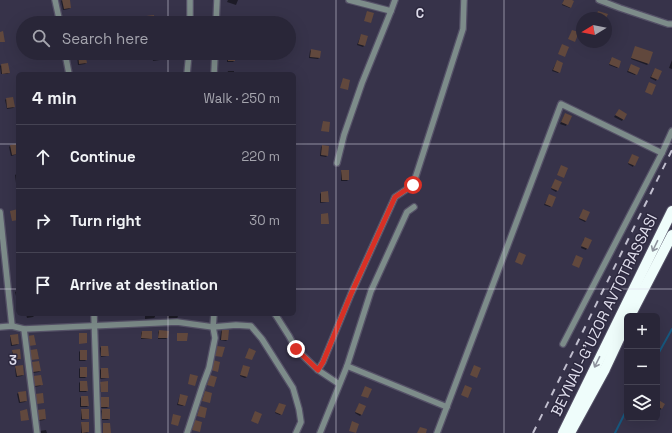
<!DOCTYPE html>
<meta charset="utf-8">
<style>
:root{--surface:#292638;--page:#353243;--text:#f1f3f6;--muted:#a5a5ae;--line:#454353}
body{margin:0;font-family:"Space Grotesk",sans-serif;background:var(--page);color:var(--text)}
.controls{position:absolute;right:12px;bottom:12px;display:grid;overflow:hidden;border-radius:6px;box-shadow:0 4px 16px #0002}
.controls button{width:36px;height:36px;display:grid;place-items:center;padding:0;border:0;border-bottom:1px solid var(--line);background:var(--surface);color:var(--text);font:20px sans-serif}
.compass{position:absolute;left:576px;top:12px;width:36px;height:36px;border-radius:50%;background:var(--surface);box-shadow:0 4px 16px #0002;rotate:260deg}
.stop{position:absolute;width:12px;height:12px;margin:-9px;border:3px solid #d93025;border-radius:50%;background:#fff}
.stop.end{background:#d93025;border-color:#fff;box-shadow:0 1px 4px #0008}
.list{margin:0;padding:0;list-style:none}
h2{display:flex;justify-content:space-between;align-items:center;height:52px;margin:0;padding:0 16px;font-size:17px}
h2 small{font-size:13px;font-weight:400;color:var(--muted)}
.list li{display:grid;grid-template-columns:26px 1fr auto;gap:12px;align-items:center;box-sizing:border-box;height:64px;padding:0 16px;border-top:1px solid var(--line)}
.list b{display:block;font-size:15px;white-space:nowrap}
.list em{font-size:13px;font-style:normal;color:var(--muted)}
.icon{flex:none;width:22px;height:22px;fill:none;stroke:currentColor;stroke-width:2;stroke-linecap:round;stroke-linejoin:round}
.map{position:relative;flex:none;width:672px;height:433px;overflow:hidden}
.search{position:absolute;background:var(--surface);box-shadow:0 4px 16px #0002;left:16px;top:16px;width:280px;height:44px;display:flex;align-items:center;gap:10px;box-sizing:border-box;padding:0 14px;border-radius:22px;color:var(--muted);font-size:15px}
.panel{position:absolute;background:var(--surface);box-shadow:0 4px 16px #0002;left:16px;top:72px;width:280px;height:244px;border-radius:6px}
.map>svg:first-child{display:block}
</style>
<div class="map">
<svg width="672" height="433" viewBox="0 0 672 433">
<rect width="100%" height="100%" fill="#37334a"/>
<!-- shadow -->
<g fill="#0007">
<polygon points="62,0 69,0 70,8 69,9 63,10 61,1"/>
<polygon points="228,0 238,0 236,5 227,2"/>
<polygon points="564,0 570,0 571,7 570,8 562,5"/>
<polygon points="361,35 364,46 363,47 357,45"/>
<polygon points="635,48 648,64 647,65 631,59"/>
<polygon points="311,50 320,52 319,58 318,59 309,58 310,51"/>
<polygon points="152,53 160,53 161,58 160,60 153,61"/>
<polygon points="227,53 234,53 234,61 233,62 227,62"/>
<polygon points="84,54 86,63 85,64 78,65 77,56 78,55"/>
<polygon points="611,59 618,67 617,68 609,65"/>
<polygon points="672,60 672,69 669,68"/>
<polygon points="557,61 559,72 558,73 552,71"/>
<polygon points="1,65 9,73 7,74 1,74 0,66"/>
<polygon points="631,65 636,74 635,75 627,72"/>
<polygon points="655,69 660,71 656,81 650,78"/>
<polygon points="228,71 234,71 234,74 227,74"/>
<polygon points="12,98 14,107 13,108 7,109 5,100 6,99"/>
<polygon points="619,110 626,114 622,121 614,117"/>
<polygon points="565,114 570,116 566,126 560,124"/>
<polygon points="17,145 18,154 11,156 9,147 10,146"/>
<polygon points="322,146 327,156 326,157 320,156 321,147"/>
<polygon points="632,155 637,157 633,167 628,164"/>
<polygon points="342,171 348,180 347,181 341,181 341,172"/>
<polygon points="18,173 18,183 16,183 15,175"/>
<polygon points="555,180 557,191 556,192 551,189"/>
<polygon points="321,193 328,201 327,202 320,203 320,194"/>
<polygon points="549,196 551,206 550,207 544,205"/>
<polygon points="583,211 586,221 585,222 579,219"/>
<polygon points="584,239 591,240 586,250 581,248"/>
<polygon points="18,290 18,300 17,300 15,292"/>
<polygon points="26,314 34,314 34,316 33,317 27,318"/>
<polygon points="145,314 155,314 155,317 154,318 145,319"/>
<polygon points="167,314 177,314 178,317 177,318 168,319"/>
<polygon points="222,330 227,340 226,341 220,340 221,332"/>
<polygon points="159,331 167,338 166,339 158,339 158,332"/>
<polygon points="142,332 151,338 149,339 141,339 141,333"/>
<polygon points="11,336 18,344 17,345 11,346 10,337"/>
<polygon points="101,347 108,355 107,356 101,357 100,348"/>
<polygon points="13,351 20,359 19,360 13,360 12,352"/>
<polygon points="80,351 86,351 86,360 85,361 79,361 79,352"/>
<polygon points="32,363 40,371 39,372 33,373 31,364"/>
<polygon points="243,366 247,377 245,378 240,376"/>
<polygon points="16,367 23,375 22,376 16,377 15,368"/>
<polygon points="80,368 86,377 85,378 79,378 79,369"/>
<polygon points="101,369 108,377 107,378 100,379 100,370"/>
<polygon points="34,377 41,385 40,386 34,387 33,378"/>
<polygon points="80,382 87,391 86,392 79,392 79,383"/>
<polygon points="101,383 107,391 106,392 100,392 100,384"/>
<polygon points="18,393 26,401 25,402 19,403 17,394"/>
<polygon points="180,395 184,405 183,406 177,405"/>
<polygon points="81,397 88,406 87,407 80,407 80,398"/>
<polygon points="101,398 108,407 107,408 101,408 100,399"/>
<polygon points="657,401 662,408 659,411 657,409"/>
<polygon points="279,404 281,414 280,415 275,413"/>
<polygon points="359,404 361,415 360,416 355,413"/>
<polygon points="82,410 88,418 87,419 81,420 81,411"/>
<polygon points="102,410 109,419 108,420 102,420 101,411"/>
<polygon points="38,411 45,419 44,420 38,421 37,412"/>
<polygon points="82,423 88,432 87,433 81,433 81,424"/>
<polygon points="46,430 47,433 39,433 40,431"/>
</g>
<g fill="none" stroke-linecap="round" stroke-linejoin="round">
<!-- stream -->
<g stroke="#17587f" stroke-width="2">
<polyline points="657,356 672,329"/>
<polyline points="615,433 627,409"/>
</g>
</g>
<!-- building -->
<g fill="#61483d">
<polygon points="62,0 70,0 71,8 64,9"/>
<polygon points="564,0 572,0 574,1 571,8 562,4"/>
<polygon points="367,11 374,13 371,23 364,21"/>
<polygon points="598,11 608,14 606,18 595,18"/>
<polygon points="154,15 155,23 148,23 146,16"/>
<polygon points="572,30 579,32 575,42 568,39"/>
<polygon points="3,31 5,42 0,42 0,32"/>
<polygon points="361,34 368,36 365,46 358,44"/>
<polygon points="562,44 569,47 565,57 558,54"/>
<polygon points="635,46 653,52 649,64 631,58"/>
<polygon points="311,49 321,51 320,58 310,57"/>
<polygon points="85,53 87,63 79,64 78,54"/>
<polygon points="153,53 161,53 162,59 154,60"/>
<polygon points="227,53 235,53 235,61 228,61"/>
<polygon points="612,57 621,61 619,68 609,64"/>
<polygon points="557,60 563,63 560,73 553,70"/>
<polygon points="8,63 10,73 2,74 1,64"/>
<polygon points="631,64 640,68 637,75 628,71"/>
<polygon points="655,68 662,71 658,80 651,77"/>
<polygon points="343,78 350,80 348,90 340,88"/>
<polygon points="649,82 656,85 652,95 645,92"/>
<polygon points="13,97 15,107 7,108 6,98"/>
<polygon points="619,109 627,114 624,120 615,115"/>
<polygon points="565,113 572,116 568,125 561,122"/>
<polygon points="323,121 330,122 329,132 321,131"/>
<polygon points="17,144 18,154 12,155 10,145"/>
<polygon points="322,145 329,146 328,156 321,155"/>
<polygon points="632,154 639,157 635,166 628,163"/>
<polygon points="561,165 568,168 564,178 557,175"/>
<polygon points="341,170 349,170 349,180 342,180"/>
<polygon points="555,179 562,182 558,191 551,188"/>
<polygon points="328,191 329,202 321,202 321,192"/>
<polygon points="549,194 556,197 552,207 545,204"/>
<polygon points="18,209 18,220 12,221 10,211"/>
<polygon points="583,209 590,212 586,221 579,218"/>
<polygon points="328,213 329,224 321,224 321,214"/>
<polygon points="585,237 592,240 588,249 581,246"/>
<polygon points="519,252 526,255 522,265 515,262"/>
<polygon points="576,255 583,258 579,268 572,265"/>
<polygon points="222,329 229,330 228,340 221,340"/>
<polygon points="159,330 169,331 168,338 158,338"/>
<polygon points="142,331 152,331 152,339 141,338"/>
<polygon points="79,333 87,333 87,343 79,344"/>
<polygon points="177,333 188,333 187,341 177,341"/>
<polygon points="18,334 19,344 12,345 10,335"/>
<polygon points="34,335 36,345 29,346 27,336"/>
<polygon points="101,346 108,346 109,356 101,356"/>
<polygon points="217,346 225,347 222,357 215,356"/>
<polygon points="249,348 256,351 252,360 245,358"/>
<polygon points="20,349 21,359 14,360 12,350"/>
<polygon points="37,349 39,359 31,360 30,350"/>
<rect x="80" y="350" width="7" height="10"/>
<polygon points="213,360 220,362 218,372 211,370"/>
<polygon points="39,361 41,371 33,372 32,362"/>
<polygon points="23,365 24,375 17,376 15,366"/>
<polygon points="243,365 250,367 247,377 240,375"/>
<polygon points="474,365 481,368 477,378 470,375"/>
<rect x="80" y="367" width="7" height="10"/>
<polygon points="101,368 108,368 109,378 101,378"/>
<polygon points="190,374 198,376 195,386 188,384"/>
<polygon points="41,375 43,385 35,386 33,376"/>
<polygon points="210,375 217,377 214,387 207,385"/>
<polygon points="80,381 87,381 88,391 80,391"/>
<polygon points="108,381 108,392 101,392 100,382"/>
<polygon points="465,385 472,388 468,398 461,395"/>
<polygon points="365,386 372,389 368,398 361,396"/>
<polygon points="26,391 27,401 20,402 18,392"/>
<polygon points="205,391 212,393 210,403 202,401"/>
<polygon points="43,393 44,403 37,404 35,394"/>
<polygon points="180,394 188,396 185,406 178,404"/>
<polygon points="81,396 88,396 89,406 81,406"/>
<rect x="101" y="397" width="8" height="10"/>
<polygon points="657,399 665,404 662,409 657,406"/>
<polygon points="279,403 286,405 282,415 275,412"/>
<polygon points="359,403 366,406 362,415 355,412"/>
<polygon points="200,406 207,408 205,418 197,416"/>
<polygon points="27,409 29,420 21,421 20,411"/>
<polygon points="45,409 46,419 39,420 37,410"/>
<polygon points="81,409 89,409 89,419 82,419"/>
<rect x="102" y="409" width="8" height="10"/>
<polygon points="255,411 262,414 258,424 251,421"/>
<polygon points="173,414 181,416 178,426 171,424"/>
<polygon points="195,420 202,422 200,432 192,430"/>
<polygon points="352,421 359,424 356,433 349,431"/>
<polygon points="81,422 89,422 89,432 82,433"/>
<polygon points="103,423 110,423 111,433 103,433"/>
<polygon points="420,427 427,429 426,433 417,433"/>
</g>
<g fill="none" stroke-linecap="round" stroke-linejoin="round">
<defs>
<g id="street">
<polyline points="55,0 60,23"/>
<polyline points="349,0 391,11"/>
<polyline points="599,0 620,8 668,24 672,24"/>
<polyline points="190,23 190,0"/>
<polyline points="216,23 217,0"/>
<polyline points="65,53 69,74"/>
<polyline points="187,74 189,53"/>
<polyline points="214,74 215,53"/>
<polyline points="337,163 344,135 362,83 391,11 395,0"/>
<polyline points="0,212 12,326"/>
<polyline points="94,314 98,433"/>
<polyline points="275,314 289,336 296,349 318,370 339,384"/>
<polyline points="0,327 12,326 24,329 177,322 213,327 236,325 251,326 262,339 293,388 299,409 301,422 296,433"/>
<polyline points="24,329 37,433"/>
<polyline points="563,344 662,153 672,131"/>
<polyline points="347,366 447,407"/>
<polyline points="318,370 323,362 351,294 395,197 413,185 463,29 464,0"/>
<polyline points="187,433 203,384 209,368 215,338 213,327 214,314"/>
<polyline points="320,433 347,366 371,291 407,212 414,207"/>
<polyline points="437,433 561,104 662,153"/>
</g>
<g id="highway">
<polyline points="630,316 672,235"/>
<polyline points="563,433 672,211"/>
<polyline points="570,433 605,369 627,322"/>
</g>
</defs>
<!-- street casing -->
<use href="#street" stroke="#555167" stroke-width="8"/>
<!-- highway casing -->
<use href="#highway" stroke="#555167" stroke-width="12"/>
<!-- street -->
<use href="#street" stroke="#7d8c8a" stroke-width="5.5"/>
<!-- highway -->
<use href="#highway" stroke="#effdfb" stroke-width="10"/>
<!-- rail -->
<polyline stroke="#c0bece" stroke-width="2" stroke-dasharray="7 7" stroke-linecap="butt" points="533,433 672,150"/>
</g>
<!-- one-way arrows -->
<defs><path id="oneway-shaft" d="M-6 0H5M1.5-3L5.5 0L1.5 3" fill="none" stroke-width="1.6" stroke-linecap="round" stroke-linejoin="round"/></defs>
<g stroke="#8e939d">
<use href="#oneway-shaft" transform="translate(655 246) rotate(116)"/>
<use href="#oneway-shaft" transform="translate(597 362) rotate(116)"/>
</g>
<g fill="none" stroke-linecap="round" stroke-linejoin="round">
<!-- route -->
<polyline stroke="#d93025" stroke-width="5" points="296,349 318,370 323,362 351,294 395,197 413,185"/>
</g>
<!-- grid -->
<path fill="none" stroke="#dedceb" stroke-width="1" stroke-opacity="0.55" d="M168,0V23M336,0V433M504,0V433M168,53V74M0,144H18M294,144H672M0,289H18M294,289H672M168,314V433"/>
<g text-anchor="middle" stroke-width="3" stroke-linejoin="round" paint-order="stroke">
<!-- street labels -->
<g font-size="15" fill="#dedceb" stroke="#2d293f">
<text transform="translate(604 315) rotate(-64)" y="5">BEYNAU-G'UZOR AVTOTRASSASI</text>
</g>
</g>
<g font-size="13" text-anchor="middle" font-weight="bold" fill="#dedceb" stroke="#2d293f" stroke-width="3" stroke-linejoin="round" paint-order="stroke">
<text x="420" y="18">C</text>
<text x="13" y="365">3</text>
</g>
</svg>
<div class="controls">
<button>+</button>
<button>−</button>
<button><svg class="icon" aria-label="layers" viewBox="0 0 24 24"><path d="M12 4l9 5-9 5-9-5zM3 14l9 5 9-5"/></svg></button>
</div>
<svg class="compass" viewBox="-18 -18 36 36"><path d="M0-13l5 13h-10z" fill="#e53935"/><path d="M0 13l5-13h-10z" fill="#a5a5ae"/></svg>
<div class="stop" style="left:413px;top:185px"></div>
<div class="stop end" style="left:296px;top:349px"></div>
<div class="search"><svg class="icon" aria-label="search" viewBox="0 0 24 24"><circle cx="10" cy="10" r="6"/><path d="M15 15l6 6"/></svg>Search here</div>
<section class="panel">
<h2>4 min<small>Walk · 250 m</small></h2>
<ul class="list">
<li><svg class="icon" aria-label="ahead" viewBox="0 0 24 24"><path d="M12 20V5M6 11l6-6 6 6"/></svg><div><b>Continue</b></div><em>220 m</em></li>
<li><svg class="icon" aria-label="right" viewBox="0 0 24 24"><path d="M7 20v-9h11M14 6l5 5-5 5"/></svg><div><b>Turn right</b></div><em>30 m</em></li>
<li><svg class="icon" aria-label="arrive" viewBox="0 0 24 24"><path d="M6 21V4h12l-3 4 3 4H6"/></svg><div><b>Arrive at destination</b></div></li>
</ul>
</section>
</div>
